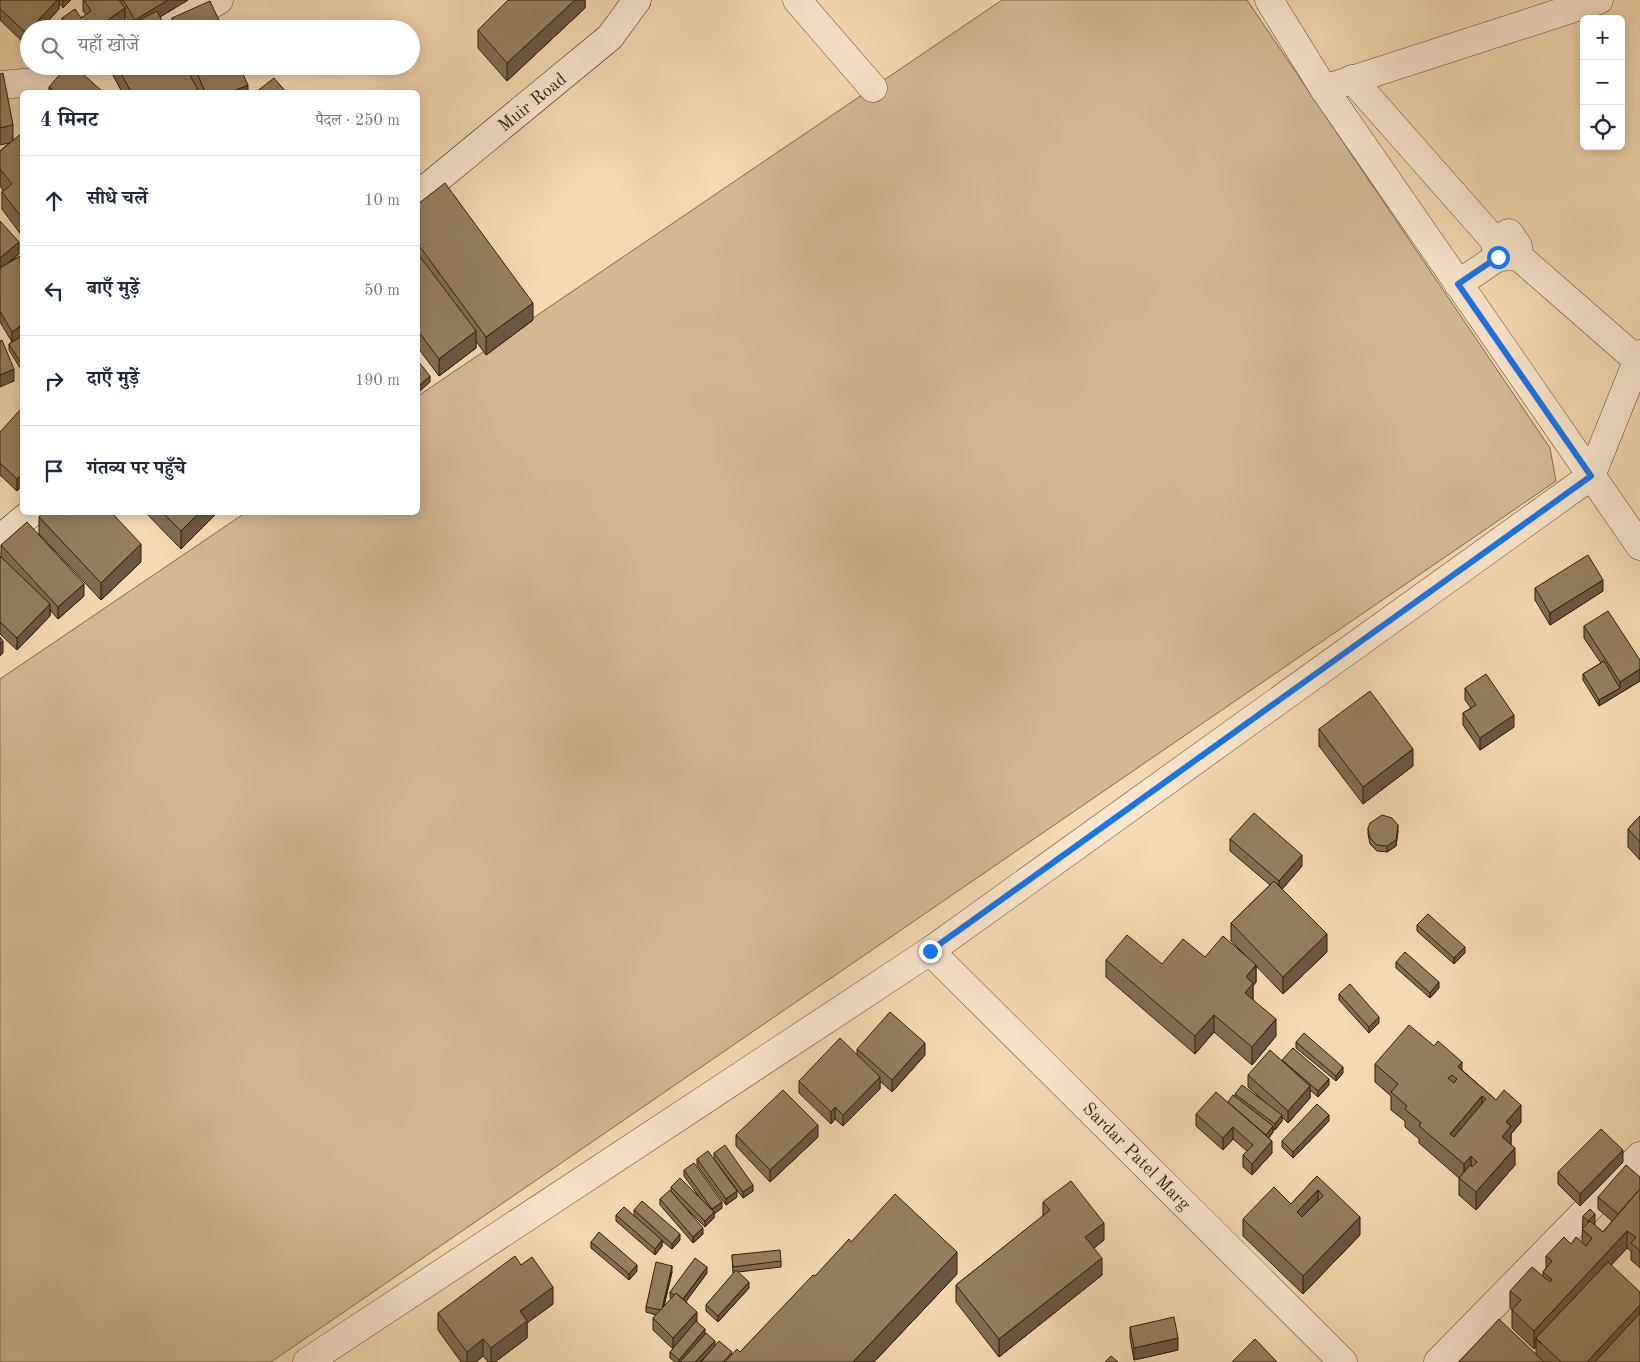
<!DOCTYPE html>
<html lang="hi">
<meta charset="utf-8">
<style>
:root{--surface:#fff;--page:#f6f6f7;--text:#1f2937;--muted:#747a83;--line:#e0e1e3}
body{margin:0;font-family:"Old Standard TT","Noto Serif Devanagari",serif;background:var(--page);color:var(--text)}
.controls{position:absolute;right:15px;top:15px;display:grid;overflow:hidden;border-radius:8px;box-shadow:0 2px 12px #0003}
.controls button{width:45px;height:45px;display:grid;place-items:center;padding:0;border:0;border-bottom:1px solid var(--line);background:var(--surface);color:var(--text);font:25px sans-serif}
.stop{position:absolute;width:15px;height:15px;margin:-11px;border:4px solid #1a73e8;border-radius:50%;background:#fff}
.stop.end{background:#1a73e8;border-color:#fff;box-shadow:0 1px 5px #0008}
.list{margin:0;padding:0;list-style:none}
h2{display:flex;justify-content:space-between;align-items:center;height:65px;margin:0;padding:0 20px;font-size:21px}
h2 small{font-size:16px;font-weight:400;color:var(--muted)}
.list li{display:grid;grid-template-columns:32px 1fr auto;gap:15px;align-items:center;box-sizing:border-box;height:90px;padding:0 20px;border-top:1px solid var(--line)}
.list b{display:block;font-size:19px;white-space:nowrap}
.list em{font-size:16px;font-style:normal;color:var(--muted)}
.icon{flex:none;width:28px;height:28px;fill:none;stroke:currentColor;stroke-width:2;stroke-linecap:round;stroke-linejoin:round}
.map{position:relative;flex:none;width:1640px;height:1362px;overflow:hidden}
.search{position:absolute;background:var(--surface);box-shadow:0 2px 12px #0003;left:20px;top:20px;width:400px;height:55px;display:flex;align-items:center;gap:12px;box-sizing:border-box;padding:0 18px;border-radius:28px;color:var(--muted);font-size:19px}
.panel{position:absolute;background:var(--surface);box-shadow:0 2px 12px #0003;left:20px;top:90px;width:400px;height:425px;border-radius:8px}
.map>svg:first-child{display:block}
</style>
<div class="map">
<svg width="1640" height="1362" viewBox="0 0 1640 1362">
<rect width="100%" height="100%" fill="#f6d9b0"/>
<filter id="stains"><feTurbulence type="fractalNoise" baseFrequency=".004" numOctaves="4"/><feColorMatrix values="0 0 0 0 .2 0 0 0 0 .09 0 0 0 0 .02 0 0 0 .5 -.17"/></filter>
<radialGradient id="worn" r=".72"><stop offset=".6" stop-color="#630" stop-opacity="0"/><stop offset="1" stop-color="#630" stop-opacity=".3"/></radialGradient>
<!-- green -->
<polygon fill="#d4b993" stroke="#826c4c" points="1002,0 1247,0 1550,448 1556,481 271,1362 0,1362 0,679 245,513 418,512 418,396"/>
<g fill="none" stroke-linecap="round" stroke-linejoin="round">
<defs>
<g id="minor">
<polyline points="797,0 873,88"/>
<polyline points="144,29 209,6 219,0"/>
<polyline points="1352,79 1494,240"/>
<polyline points="0,85 46,81 71,66"/>
<polyline points="1324,89 1599,0"/>
<polyline points="1518,256 1498,257 1494,240 1509,233 1518,246 1518,256 1637,360"/>
<polyline points="1458,284 1498,257"/>
<polyline points="1438,1362 1640,1156"/>
</g>
<g id="tertiary">
<polyline points="1269,0 1324,89 1640,546"/>
<polyline points="930,951 1343,1362"/>
<polyline points="307,1362 930,951 1591,476 1640,354"/>
</g>
<g id="secondary">
<polyline points="418,195 610,37 637,0"/>
<polyline points="0,539 32,512"/>
</g>
</defs>
<!-- minor casing -->
<use href="#minor" stroke="#614d2f" stroke-width="29"/>
<!-- tertiary casing -->
<use href="#tertiary" stroke="#614d2f" stroke-width="29"/>
<!-- secondary casing -->
<use href="#secondary" stroke="#2f1e04" stroke-width="29"/>
<!-- minor -->
<use href="#minor" stroke="#f9e6cc" stroke-width="28"/>
<!-- tertiary -->
<use href="#tertiary" stroke="#f9e6cc" stroke-width="28"/>
<!-- secondary -->
<use href="#secondary" stroke="#f9e6cc" stroke-width="28"/>
</g>
<!-- wall -->
<g fill="#816d50" stroke="#2f1e04">
<polygon points="0,0 71,0 63,8 59,3 59,9 26,45 0,20"/>
<polygon points="83,0 188,0 160,17 131,24 125,15 125,20 112,29 62,29 62,18 81,18 86,15 83,11"/>
<polygon points="585,0 585,8 507,81 478,48 478,30"/>
<polygon points="172,18 223,29 172,29"/>
<polygon points="108,66 185,66 190,74 186,66 239,66 248,92 122,92"/>
<polygon points="0,74 13,125 13,141 22,133 22,236 2,209 2,192 3,190 0,186 0,151 9,143 0,145"/>
<polygon points="49,87 103,92 49,92"/>
<polygon points="418,204 533,320 486,355 476,341 476,348 439,376 418,348"/>
<polygon points="0,221 19,254 6,264 22,255 22,371 9,350 9,344 12,342 0,322"/>
<polygon points="22,411 22,485 17,491 0,475 0,432"/>
<polygon points="145,512 218,512 181,549"/>
<polygon points="39,517 141,562 101,600 39,534"/>
<polygon points="1,545 84,596 58,619 50,610 50,616 17,650 0,634 0,556 1,557"/>
<polygon points="1535,588 1603,591 1550,625 1535,600"/>
<polygon points="1584,626 1640,660 1640,681 1599,706 1583,680 1583,674 1601,663 1584,638"/>
<polygon points="1465,688 1514,727 1480,750 1463,725 1463,713 1471,708 1465,700"/>
<polygon points="1319,729 1413,766 1363,804 1319,746"/>
<polygon points="1640,816 1640,860 1628,847 1628,829"/>
<polygon points="1368,828 1398,831 1396,846 1387,852 1377,851 1370,844 1368,834"/>
<polygon points="1230,839 1302,866 1282,889 1327,952 1283,994 1256,966 1256,982 1253,986 1253,1000 1276,1036 1252,1065 1214,1032 1195,1054 1106,977 1106,960 1162,964 1205,957 1248,958 1231,941 1231,923 1270,885 1230,851"/>
<polygon points="1417,925 1465,953 1454,964 1417,931"/>
<polygon points="1396,962 1439,988 1430,998 1396,968"/>
<polygon points="1339,994 1379,1023 1369,1033 1339,1000"/>
<polygon points="1296,1042 1343,1073 1336,1081 1296,1048"/>
<polygon points="857,1049 925,1055 892,1092 880,1081 880,1089 843,1126 835,1119 831,1124 799,1093 799,1081 857,1055"/>
<polygon points="1282,1061 1329,1085 1318,1097 1310,1090 1310,1098 1288,1123 1282,1117 1282,1121 1275,1130 1273,1129 1273,1132 1269,1138 1272,1153 1252,1175 1243,1167 1243,1155 1247,1151 1233,1139 1223,1150 1196,1126 1196,1114 1228,1102 1235,1097 1235,1094 1267,1104 1248,1087 1248,1075"/>
<polygon points="1375,1064 1462,1070 1521,1122 1511,1134 1511,1144 1515,1165 1476,1210 1459,1195 1459,1178 1419,1143 1419,1139 1405,1127 1405,1121 1391,1110 1391,1096 1375,1082"/>
<polygon points="1329,1121 1293,1158 1282,1147 1282,1141"/>
<polygon points="736,1135 818,1137 770,1182 736,1146"/>
<polygon points="714,1153 753,1191 743,1198 714,1159"/>
<polygon points="697,1159 737,1197 726,1205 697,1165"/>
<polygon points="1623,1162 1580,1206 1558,1184 1558,1172"/>
<polygon points="684,1170 722,1208 714,1214 714,1218 705,1227 680,1202 703,1234 693,1243 660,1205 660,1199 671,1192 671,1187 700,1198 684,1176"/>
<polygon points="1317,1176 1360,1235 1303,1294 1243,1236 1243,1219 1291,1204"/>
<polygon points="1640,1177 1640,1268 1631,1260 1631,1251 1627,1248 1611,1265 1640,1362 1459,1362 1536,1354 1536,1347 1534,1349 1512,1328 1512,1310 1510,1308 1510,1291 1543,1276 1543,1272 1546,1268 1546,1256 1571,1244 1582,1242 1583,1216 1603,1232 1612,1221 1598,1209 1598,1197"/>
<polygon points="1043,1202 1104,1240 1094,1248 1102,1275 999,1357 956,1302 956,1285 1043,1216"/>
<polygon points="634,1210 680,1240 672,1249 662,1241 662,1246 655,1255 616,1221 616,1215 634,1216"/>
<polygon points="591,1242 637,1271 629,1280 591,1248"/>
<polygon points="851,1242 957,1274 874,1362 675,1362 670,1358 670,1352 673,1349 653,1330 653,1318 656,1315 646,1312 646,1307 672,1272 664,1307 671,1299 670,1298 670,1292 707,1273 686,1301 697,1322 705,1334 715,1346 732,1354 740,1352 815,1276"/>
<polygon points="732,1255 781,1261 781,1267 738,1272 749,1288 718,1322 706,1311 706,1305 734,1273 733,1273"/>
<polygon points="553,1304 527,1323 527,1338 495,1362 488,1362 483,1356 476,1362 461,1362 438,1330 438,1313"/>
<polygon points="1130,1327 1178,1350 1134,1360 1130,1338"/>
</g>
<!-- shaded-wall -->
<g fill="#695941" stroke="#2f1e04">
<polygon points="57,0 59,0 59,9 41,29 30,29"/>
<polygon points="63,0 71,0 63,8"/>
<polygon points="168,0 188,0 140,29 135,29 135,20"/>
<polygon points="575,0 585,0 585,8 507,81 507,63"/>
<polygon points="125,8 125,20 112,29 95,29"/>
<polygon points="29,30 29,42 26,45 26,33"/>
<polygon points="248,85 248,92 231,92"/>
<polygon points="19,242 19,254 0,270 0,258"/>
<polygon points="533,303 533,320 486,355 486,337"/>
<polygon points="22,325 22,337 12,343 12,332"/>
<polygon points="476,331 476,348 439,376 439,359"/>
<polygon points="14,369 14,381 0,387 0,375"/>
<polygon points="430,376 430,382 418,393 418,387"/>
<polygon points="22,474 22,485 17,491 17,479"/>
<polygon points="200,512 218,512 181,549 181,531"/>
<polygon points="141,544 141,562 101,600 101,583"/>
<polygon points="1603,580 1603,591 1550,625 1550,613"/>
<polygon points="84,584 84,596 58,619 58,607"/>
<polygon points="50,604 50,616 17,650 17,638"/>
<polygon points="3,641 3,653 0,656 0,644"/>
<polygon points="1640,669 1640,681 1599,706 1599,700 1620,688 1620,682"/>
<polygon points="1514,715 1514,727 1480,750 1480,738"/>
<polygon points="1413,749 1413,766 1363,804 1363,787"/>
<polygon points="1398,825 1398,831 1396,846 1387,852 1387,846"/>
<polygon points="1302,855 1302,866 1279,893 1279,881"/>
<polygon points="1327,934 1327,952 1283,994 1283,977"/>
<polygon points="1465,947 1465,953 1454,964 1454,958"/>
<polygon points="1256,965 1256,982 1253,986 1253,1000 1245,1010 1246,977"/>
<polygon points="1439,982 1439,988 1430,998 1430,993"/>
<polygon points="1214,1015 1214,1032 1195,1054 1195,1036"/>
<polygon points="1379,1017 1379,1023 1369,1033 1369,1027"/>
<polygon points="1276,1019 1276,1036 1252,1065 1252,1047"/>
<polygon points="925,1043 925,1055 892,1092 892,1080"/>
<polygon points="1462,1062 1462,1080 1458,1067"/>
<polygon points="1343,1067 1343,1073 1336,1081 1336,1076"/>
<polygon points="880,1077 880,1089 843,1126 843,1115"/>
<polygon points="1329,1079 1329,1085 1318,1097 1318,1091"/>
<polygon points="1310,1086 1310,1098 1288,1123 1288,1111"/>
<polygon points="1482,1096 1482,1113 1450,1151 1450,1134"/>
<polygon points="1521,1105 1521,1122 1511,1134 1511,1143 1502,1155 1502,1137 1506,1122"/>
<polygon points="835,1107 835,1119 831,1124 831,1112"/>
<polygon points="1282,1115 1282,1121 1275,1130 1275,1124"/>
<polygon points="1329,1115 1329,1121 1293,1158 1293,1152"/>
<polygon points="818,1125 818,1137 770,1182 770,1170"/>
<polygon points="1273,1126 1273,1132 1266,1141 1266,1135"/>
<polygon points="1233,1127 1233,1139 1223,1150 1223,1138"/>
<polygon points="1272,1141 1272,1153 1252,1175 1252,1164"/>
<polygon points="1515,1148 1515,1165 1476,1210 1476,1192"/>
<polygon points="1623,1150 1623,1162 1580,1206 1580,1194"/>
<polygon points="1471,1156 1471,1173 1464,1182 1464,1164"/>
<polygon points="753,1185 753,1191 743,1198 743,1192"/>
<polygon points="1318,1190 1318,1208 1297,1229 1297,1212"/>
<polygon points="737,1191 737,1197 726,1205 726,1199"/>
<polygon points="722,1202 722,1208 714,1214 714,1218 705,1227 705,1221 712,1214 712,1209"/>
<polygon points="1595,1214 1595,1231 1588,1235 1588,1221"/>
<polygon points="1360,1217 1360,1235 1303,1294 1303,1276"/>
<polygon points="1104,1223 1104,1240 1085,1255 1085,1237"/>
<polygon points="703,1228 703,1234 693,1243 693,1237"/>
<polygon points="1627,1231 1627,1248 1540,1343 1536,1338 1536,1347 1534,1349 1534,1331"/>
<polygon points="680,1234 680,1240 672,1249 672,1244"/>
<polygon points="662,1240 662,1246 655,1255 655,1249"/>
<polygon points="957,1252 957,1274 874,1362 853,1362"/>
<polygon points="1102,1258 1102,1275 999,1357 999,1339"/>
<polygon points="637,1265 637,1271 629,1280 629,1274"/>
<polygon points="672,1266 672,1272 661,1316 661,1310"/>
<polygon points="707,1267 707,1273 682,1307 682,1301"/>
<polygon points="749,1282 749,1288 718,1322 718,1316"/>
<polygon points="553,1287 553,1304 527,1323 527,1338 495,1362 491,1362 491,1348 520,1311"/>
<polygon points="1640,1305 1640,1323 1603,1362 1587,1362"/>
<polygon points="697,1312 697,1324 673,1349 673,1338"/>
<polygon points="705,1329 705,1335 682,1362 679,1362 679,1360"/>
<polygon points="1178,1338 1178,1350 1134,1360 1134,1348"/>
<polygon points="483,1339 483,1356 476,1362 467,1362 467,1352"/>
<polygon points="715,1341 715,1347 700,1362 695,1362"/>
</g>
<!-- building -->
<g fill="#967f5d" stroke="#2f1e04" fill-rule="evenodd">
<polygon points="0,0 57,0 30,29 29,29 29,30 26,33 0,9"/>
<polygon points="84,0 119,0 125,8 95,29 70,29 62,18 75,9 81,18 91,11"/>
<polygon points="123,0 168,0 135,20"/>
<polygon points="508,0 575,0 507,63 478,30"/>
<polygon points="210,1 223,29 177,29 172,18"/>
<polygon points="157,11 166,29 122,29"/>
<polygon points="67,66 74,66 103,92 55,92 49,87"/>
<polygon points="117,66 185,66 199,92 131,92"/>
<polygon points="194,66 239,66 248,85 231,92 205,92"/>
<polygon points="3,73 13,125 0,128 0,74"/>
<polygon points="274,78 286,92 256,92"/>
<polygon points="22,133 22,218 2,192 12,184 0,169 0,151"/>
<polygon points="445,183 533,303 486,337 418,244 418,204"/>
<polygon points="0,221 19,242 0,258"/>
<polygon points="418,254 476,331 439,359 418,331"/>
<polygon points="22,255 22,325 12,332 0,311 0,268"/>
<polygon points="22,336 22,365 9,344"/>
<polygon points="2,340 14,369 0,375 0,341"/>
<polygon points="418,361 430,376 418,387"/>
<polygon points="21,409 22,411 22,474 17,479 0,463 0,432"/>
<polygon points="43,512 111,512 141,544 101,583 39,517"/>
<polygon points="162,512 200,512 181,531"/>
<polygon points="27,522 84,584 58,607 1,545"/>
<polygon points="1588,555 1603,580 1550,613 1535,588"/>
<polygon points="0,556 50,604 17,638 0,622"/>
<polygon points="1608,611 1640,660 1640,669 1620,682 1584,626"/>
<polygon points="0,637 3,641 0,644"/>
<polygon points="1604,661 1620,688 1599,700 1583,674"/>
<polygon points="1486,674 1514,715 1480,738 1463,713 1476,705 1465,688"/>
<polygon points="1370,691 1413,749 1363,787 1319,729"/>
<polygon points="1254,813 1302,855 1279,881 1230,839"/>
<polygon points="1382,815 1392,818 1398,825 1396,840 1387,846 1377,845 1370,838 1368,828 1370,823"/>
<polygon points="1640,816 1640,842 1628,829"/>
<polygon points="1274,881 1327,934 1283,977 1231,923"/>
<polygon points="1428,914 1465,947 1454,958 1417,925"/>
<polygon points="1127,935 1162,964 1183,939 1205,957 1223,936 1256,965 1246,977 1253,983 1245,993 1276,1019 1252,1047 1214,1015 1195,1036 1106,960"/>
<polygon points="1405,952 1439,982 1430,993 1396,962"/>
<polygon points="1350,984 1379,1017 1369,1027 1339,994"/>
<polygon points="890,1012 925,1043 892,1080 857,1049"/>
<path d="M1409,1025L1434,1046L1438,1041L1462,1062L1458,1067L1496,1100L1504,1090L1521,1105L1506,1122L1511,1126L1502,1137L1515,1148L1476,1192L1459,1178L1470,1165L1472,1167L1477,1162L1471,1156L1464,1164L1419,1126L1421,1123L1405,1109L1407,1106L1391,1092L1398,1084L1375,1064ZM1452,1075L1457,1079L1454,1083L1448,1078ZM1482,1096L1486,1099L1454,1137L1450,1134Z"/>
<polygon points="1304,1033 1343,1067 1336,1076 1296,1042"/>
<polygon points="840,1038 880,1077 843,1115 835,1107 831,1112 799,1081"/>
<polygon points="1293,1048 1329,1079 1318,1091 1282,1060"/>
<polygon points="1270,1050 1310,1086 1288,1111 1248,1075"/>
<polygon points="1242,1085 1282,1115 1275,1124 1235,1094"/>
<polygon points="783,1090 818,1125 770,1170 736,1135"/>
<polygon points="1216,1092 1272,1141 1252,1164 1243,1155 1253,1145 1233,1127 1223,1138 1196,1114"/>
<polygon points="1233,1095 1273,1126 1266,1135 1228,1102"/>
<polygon points="1317,1104 1329,1115 1293,1152 1282,1141"/>
<polygon points="1601,1129 1623,1150 1580,1194 1558,1172"/>
<polygon points="725,1145 753,1185 743,1192 714,1153"/>
<polygon points="708,1151 737,1191 726,1199 697,1159"/>
<polygon points="694,1163 722,1202 712,1209 684,1170"/>
<polygon points="1626,1165 1640,1177 1640,1189 1618,1214 1598,1197"/>
<path d="M1317,1176L1360,1217L1303,1276L1243,1219L1274,1187L1291,1204ZM1318,1190L1323,1196L1302,1217L1297,1212Z"/>
<polygon points="680,1178 714,1212 705,1221 671,1187"/>
<polygon points="1071,1181 1104,1223 1085,1237 1102,1258 999,1339 956,1285 1050,1210 1043,1202"/>
<polygon points="1640,1189 1640,1251 1631,1243 1636,1237 1627,1231 1534,1331 1512,1310 1521,1300 1510,1291 1532,1267 1550,1282 1552,1280 1543,1272 1552,1261 1546,1256 1564,1237 1571,1244 1576,1237 1586,1246 1592,1238 1582,1229 1590,1221 1603,1232"/>
<polygon points="670,1190 703,1228 693,1237 660,1199"/>
<polygon points="895,1194 957,1252 853,1362 725,1362 737,1349 740,1352 813,1275 815,1276 849,1239 851,1242"/>
<polygon points="642,1201 680,1234 672,1244 634,1210"/>
<polygon points="624,1207 662,1240 655,1249 616,1215"/>
<polygon points="1590,1209 1595,1214 1588,1221 1583,1216"/>
<polygon points="599,1232 637,1265 629,1274 591,1242"/>
<polygon points="780,1250 781,1261 733,1267 732,1255"/>
<polygon points="515,1256 521,1265 532,1257 553,1287 520,1311 527,1321 491,1348 483,1339 467,1352 438,1313"/>
<polygon points="695,1258 707,1267 683,1299 676,1293 674,1295 670,1292"/>
<polygon points="656,1262 672,1266 662,1309 661,1310 646,1307"/>
<polygon points="1608,1262 1640,1292 1640,1305 1587,1362 1561,1362 1536,1338"/>
<polygon points="736,1270 749,1282 718,1316 706,1305"/>
<polygon points="676,1293 697,1312 673,1338 653,1318"/>
<polygon points="1640,1313 1640,1362 1595,1362"/>
<polygon points="1174,1317 1178,1338 1134,1348 1130,1327"/>
<polygon points="1499,1319 1544,1362 1459,1362"/>
<polygon points="696,1321 705,1329 679,1360 670,1352"/>
<polygon points="706,1333 715,1341 695,1362 680,1362"/>
<polygon points="1255,1339 1277,1362 1232,1362"/>
<polygon points="719,1341 732,1352 723,1362 701,1362"/>
<polygon points="1111,1356 1118,1362 1105,1362"/>
</g>
<g fill="none" stroke-linecap="round" stroke-linejoin="round">
<!-- route -->
<polyline stroke="#1a73e8" stroke-width="6" points="930,951 1591,476 1458,284 1498,257"/>
</g>
<g text-anchor="middle" stroke-width="4" stroke-linejoin="round" paint-order="stroke">
<!-- street labels -->
<g font-size="18" fill="#2f1e04" stroke="#f9e6cc">
<text transform="translate(532 102) rotate(-39)" y="6">Muir Road</text>
<text transform="translate(1137 1156) rotate(45)" y="6">Sardar Patel Marg</text>
</g>
</g>
<rect width="100%" height="100%" filter="url(#stains)"/>
<rect width="100%" height="100%" fill="url(#worn)"/>
</svg>
<div class="controls">
<button>+</button>
<button>−</button>
<button><svg class="icon" aria-label="locate" viewBox="0 0 24 24"><circle cx="12" cy="12" r="6"/><path d="M12 2v4M12 18v4M2 12h4M18 12h4"/></svg></button>
</div>
<div class="stop" style="left:1498px;top:257px"></div>
<div class="stop end" style="left:930px;top:951px"></div>
<div class="search"><svg class="icon" aria-label="search" viewBox="0 0 24 24"><circle cx="10" cy="10" r="6"/><path d="M15 15l6 6"/></svg>यहाँ खोजें</div>
<section class="panel">
<h2>4 मिनट<small>पैदल · 250 m</small></h2>
<ul class="list">
<li><svg class="icon" aria-label="ahead" viewBox="0 0 24 24"><path d="M12 20V5M6 11l6-6 6 6"/></svg><div><b>सीधे चलें</b></div><em>10 m</em></li>
<li><svg class="icon" aria-label="left" viewBox="0 0 24 24"><path d="M17 20v-9H6M10 6l-5 5 5 5"/></svg><div><b>बाएँ मुड़ें</b></div><em>50 m</em></li>
<li><svg class="icon" aria-label="right" viewBox="0 0 24 24"><path d="M7 20v-9h11M14 6l5 5-5 5"/></svg><div><b>दाएँ मुड़ें</b></div><em>190 m</em></li>
<li><svg class="icon" aria-label="arrive" viewBox="0 0 24 24"><path d="M6 21V4h12l-3 4 3 4H6"/></svg><div><b>गंतव्य पर पहुँचे</b></div></li>
</ul>
</section>
</div>
